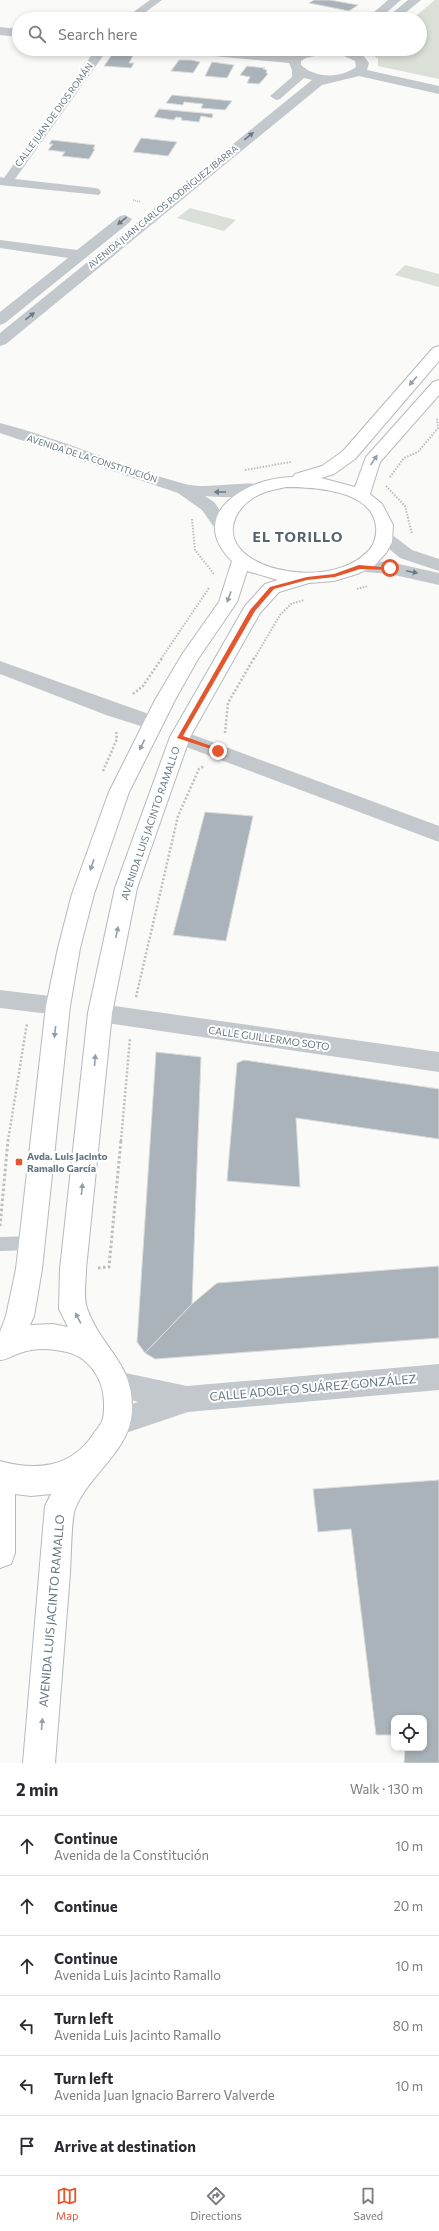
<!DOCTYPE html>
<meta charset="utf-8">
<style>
:root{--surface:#fff;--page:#f2f2f3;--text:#2b2b33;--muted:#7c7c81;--line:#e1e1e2;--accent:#e4572e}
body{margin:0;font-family:Commissioner,sans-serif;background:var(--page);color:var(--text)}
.controls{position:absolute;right:12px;bottom:12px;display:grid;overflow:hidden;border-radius:8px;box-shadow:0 2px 6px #0003}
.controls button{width:36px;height:36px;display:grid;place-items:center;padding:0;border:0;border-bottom:1px solid var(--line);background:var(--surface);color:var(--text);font:20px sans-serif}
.stop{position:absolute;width:12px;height:12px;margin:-9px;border:3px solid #e4572e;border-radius:50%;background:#fff}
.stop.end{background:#e4572e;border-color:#fff;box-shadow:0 1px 4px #0008}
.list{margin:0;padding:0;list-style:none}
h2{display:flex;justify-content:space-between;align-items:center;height:52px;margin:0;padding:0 16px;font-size:17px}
h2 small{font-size:13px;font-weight:400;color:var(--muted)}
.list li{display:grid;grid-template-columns:26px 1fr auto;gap:12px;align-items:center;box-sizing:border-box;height:60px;padding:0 16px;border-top:1px solid var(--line)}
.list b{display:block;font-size:15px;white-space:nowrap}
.list p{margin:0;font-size:13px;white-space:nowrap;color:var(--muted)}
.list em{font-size:13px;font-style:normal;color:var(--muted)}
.icon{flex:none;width:22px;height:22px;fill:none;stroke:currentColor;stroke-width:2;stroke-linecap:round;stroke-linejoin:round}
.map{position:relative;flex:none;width:439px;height:1763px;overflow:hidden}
.search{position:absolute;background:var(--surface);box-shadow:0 2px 6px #0003;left:12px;right:12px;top:12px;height:44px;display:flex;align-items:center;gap:10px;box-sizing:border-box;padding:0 14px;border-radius:22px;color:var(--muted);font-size:15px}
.sheet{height:412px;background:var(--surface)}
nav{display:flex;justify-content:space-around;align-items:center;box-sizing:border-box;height:56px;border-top:1px solid var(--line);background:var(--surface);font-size:11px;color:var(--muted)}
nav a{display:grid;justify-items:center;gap:2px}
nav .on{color:var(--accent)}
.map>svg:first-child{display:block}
</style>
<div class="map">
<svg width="439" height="1763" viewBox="0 0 439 1763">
<rect width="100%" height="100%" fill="#fafaf8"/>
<!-- green -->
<g fill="#dadfd7">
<polygon points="435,0 439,0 439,79 378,66 378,59 371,53 376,49 420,49 420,19 412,19"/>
<polygon points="190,208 236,220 224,231 177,218"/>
<polygon points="405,265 439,274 439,287 395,275"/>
</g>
<!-- building -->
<g fill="#aab3b9" stroke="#dcdcda">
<polygon points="314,0 330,0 358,5 349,11 309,3"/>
<polygon points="155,14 172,17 170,19 148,18"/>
<polygon points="113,53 134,54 129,63 134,63 131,68 104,66"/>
<polygon points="179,60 191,60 200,62 193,73 171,71"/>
<polygon points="212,62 234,65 227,78 205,76"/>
<polygon points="247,66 265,68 263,69 267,70 266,73 268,74 259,84 247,83 250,77 240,75"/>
<polygon points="172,95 232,101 225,110 201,108 203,104 184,102 183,105 166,103"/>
<polygon points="159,109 213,114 212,118 201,116 199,122 181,120 182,118 176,117 174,120 154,117"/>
<polygon points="141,138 177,142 168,156 133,152"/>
<polygon points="52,140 95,145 93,149 95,149 89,159 62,156 65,152 48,150 53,144 49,144"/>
<polygon points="205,812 253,816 226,941 173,935"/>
<polygon points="156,1052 201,1057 192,1304 145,1353 137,1342"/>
<polygon points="244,1060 439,1089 439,1139 296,1118 300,1187 227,1181 237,1063"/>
<polygon points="439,1266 439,1338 155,1359 145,1353 192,1304 217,1283"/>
<polygon points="439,1480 439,1763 404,1763 405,1748 424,1748 424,1718 394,1718 394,1735 376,1735 351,1529 318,1532 313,1489"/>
</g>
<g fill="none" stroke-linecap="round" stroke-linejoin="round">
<defs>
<path id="primary" d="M439,346V361L355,459L334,474L321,478L355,487L366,457L433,382L439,380V395L380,462L370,494L382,504L393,525L392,542L386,553L374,566L357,574L334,581L309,583L279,592L260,613L190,737L137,888L112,1013L86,1269C86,1280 83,1298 87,1308C101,1349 134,1362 132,1411C130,1451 89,1474 75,1509C71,1520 71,1559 70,1573C65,1636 60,1700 55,1763H23L45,1506L51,1494L31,1496L15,1494V1553L11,1564L0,1568V1461C35,1471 70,1468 92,1436C95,1431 100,1426 102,1421C104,1417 104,1410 104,1406C105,1380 89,1355 62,1351C48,1348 33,1348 20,1353C13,1355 7,1360 0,1360V1332L6,1316L16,1269L46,1006L58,948L72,894L109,792L155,700L183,653L219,602L232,561C184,514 248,477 293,477L295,474L322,466L343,451L433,348ZM286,487C314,487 373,490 376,527C377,536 374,546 367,552C340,581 271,578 243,552C221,531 238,502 263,493C270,490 279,489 286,487ZM247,571L278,580L265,584L245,606L170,737L115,888L88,1013L60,1269L59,1309L68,1327L53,1324L30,1325L34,1316L42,1269L70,1006L80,948L94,894L129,792L175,700L198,659L237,602Z"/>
</defs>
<!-- primary casing -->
<use href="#primary" stroke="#b5babe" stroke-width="2"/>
<!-- path-far3 -->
<polyline stroke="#bbbfc2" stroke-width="1.5" stroke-dasharray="1 1" stroke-linecap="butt" points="133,200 141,202"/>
<!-- path-far2 -->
<g stroke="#bbbfc2" stroke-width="2" stroke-dasharray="1.5 1.5" stroke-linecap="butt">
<polyline points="245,470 291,462"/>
<polyline points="390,477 404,458 418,452 438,428 437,418"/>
<polyline points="386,486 405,506 412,534"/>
<polyline points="192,519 195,550 214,574"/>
<polyline points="357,589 368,586"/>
<polyline points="161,659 209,588"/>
<polyline points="254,659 280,615 291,604 304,600"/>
</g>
<!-- path-far1 -->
<g stroke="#bbbfc2" stroke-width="2.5" stroke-dasharray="2 2" stroke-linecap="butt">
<polyline points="133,694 143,686 162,658"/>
<polyline points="225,733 228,703 254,658"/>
<polyline points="103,771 117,739 116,731"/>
<polyline points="136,997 178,816 199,769 204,766"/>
<polyline points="8,1141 27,1023"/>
<polyline points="121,1141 130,1038"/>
</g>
<!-- path -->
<g stroke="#bbbfc2" stroke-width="3" stroke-dasharray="2.5 2.5" stroke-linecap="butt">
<polyline points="0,1226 8,1140"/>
<polyline points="98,1268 109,1267 121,1140"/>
</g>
<!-- service -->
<polygon fill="#c3c8cc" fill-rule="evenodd" points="32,1236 37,1238 40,1243 37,1248 32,1250 0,1251 0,1237"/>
<!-- pedestrian -->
<g fill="#c3c8cc" fill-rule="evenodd">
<polygon points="150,0 162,0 136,19 124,19"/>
<polygon points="96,49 108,49 15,179 95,188 99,189 101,192 99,195 0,185 0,177 4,178"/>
</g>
<!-- minor -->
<g fill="#c3c8cc" fill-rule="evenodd">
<polygon points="388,0 401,0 379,19 366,19"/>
<polygon points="408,0 421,0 398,19 385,19"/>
<polygon points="0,27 19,29 19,37 0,35"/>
<path d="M176,49H220L293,56C305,47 340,46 355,51C361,53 365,57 369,63L367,70L439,86V94L359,76L322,85L6,344L0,346V333L312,80L304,78L280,99L276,100L270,96L292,77V70L289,63L182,53ZM323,54L344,56L355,61L356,67C341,78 316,79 301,65V61L306,58Z"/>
<polygon points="125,215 132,219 130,222 5,323 0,325 0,312 68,258 0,248 0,240 77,250 120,216"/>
<path d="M0,423C63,439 122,467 185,484C210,490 241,480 263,485L266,489L263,493C245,497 224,498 205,496L214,502L231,526L228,530L222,531L216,530L202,510L178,493L0,433Z"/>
<polygon points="385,533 391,534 412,550 439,559 439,571 400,558 376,538 379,534"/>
<polygon points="359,561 390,562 439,573 439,585 390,574 353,571 350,567 353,563"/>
<polygon points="0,661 160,718 163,723 160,728 153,730 106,715 0,674"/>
<polygon points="180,730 439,826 439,842 173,742 170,737 173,732"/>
<polygon points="0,990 58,997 66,999 70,1006 66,1013 58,1015 0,1008"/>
<polygon points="100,1004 439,1052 439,1072 100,1022 92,1020 88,1013 92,1006"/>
<polygon points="439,1364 439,1390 188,1412 117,1436 107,1432 103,1422 107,1412 138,1402 106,1393 102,1384 106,1375 116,1371 187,1386"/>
</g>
<!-- primary -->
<use href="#primary" fill="#fff" fill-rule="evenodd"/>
</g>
<!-- one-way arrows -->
<defs><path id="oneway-solid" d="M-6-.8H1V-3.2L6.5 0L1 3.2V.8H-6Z"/></defs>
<g fill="#6a7a87">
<use href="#oneway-solid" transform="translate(249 136) rotate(-39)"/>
<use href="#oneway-solid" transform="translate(122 221) rotate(141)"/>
<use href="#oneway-solid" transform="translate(30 316) rotate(-39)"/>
<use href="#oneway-solid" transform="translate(220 492) rotate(-180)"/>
<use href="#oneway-solid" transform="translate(412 572) rotate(12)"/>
</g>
<g fill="#939fa8">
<use href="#oneway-solid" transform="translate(413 381) rotate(131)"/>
<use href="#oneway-solid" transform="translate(374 460) rotate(-56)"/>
<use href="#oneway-solid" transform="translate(229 597) rotate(110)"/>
<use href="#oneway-solid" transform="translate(142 745) rotate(116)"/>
<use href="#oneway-solid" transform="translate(92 865) rotate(108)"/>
<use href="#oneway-solid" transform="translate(117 932) rotate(-78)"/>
<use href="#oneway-solid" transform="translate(55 1032) rotate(96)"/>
<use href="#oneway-solid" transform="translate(95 1060) rotate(-85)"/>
<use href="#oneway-solid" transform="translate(82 1189) rotate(-84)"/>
<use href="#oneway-solid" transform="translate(78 1318) rotate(-118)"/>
<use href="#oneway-solid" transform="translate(42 1724) rotate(-85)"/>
</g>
<!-- route -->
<polygon fill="#e4572e" points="359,565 393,568 390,570 360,569 335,577 307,580 274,589 255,611 183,736 220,749 220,752 177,738 250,610 270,587 307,577 334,574"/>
<!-- markers -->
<rect fill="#e4572e" stroke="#fff" stroke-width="1.5" x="15" y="1158" width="8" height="8" rx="2"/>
<g text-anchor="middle" stroke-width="4" stroke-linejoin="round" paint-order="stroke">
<!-- far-street labels -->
<g font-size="9" fill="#657683" stroke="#fff">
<text transform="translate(54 115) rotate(-54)" y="3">CALLE JUAN DE DIOS ROMÁN</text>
<text transform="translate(163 207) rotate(-39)" y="3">AVENIDA JUAN CARLOS RODRÍGUEZ IBARRA</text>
<text transform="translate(92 459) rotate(18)" y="3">AVENIDA DE LA CONSTITUCIÓN</text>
</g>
<!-- street labels -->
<g font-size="10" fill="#657683" stroke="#fff">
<text transform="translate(150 823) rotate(-71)" y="4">AVENIDA LUIS JACINTO RAMALLO</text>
<text transform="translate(269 1038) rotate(8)" y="4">CALLE GUILLERMO SOTO</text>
</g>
<!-- poi labels -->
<g font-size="10" font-weight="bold" fill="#657683" stroke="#fff" text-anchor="start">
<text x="27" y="1160">Avda. Luis Jacinto<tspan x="27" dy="12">Ramallo García</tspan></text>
</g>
<!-- near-street labels -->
<g font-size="12" fill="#657683" stroke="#fff">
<text transform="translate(313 1388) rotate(-5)" y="4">CALLE ADOLFO SUÁREZ GONZÁLEZ</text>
<text transform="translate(52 1611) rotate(-85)" y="4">AVENIDA LUIS JACINTO RAMALLO</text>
</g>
<!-- district labels -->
<g font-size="14" font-weight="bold" letter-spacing="1" fill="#57646e" stroke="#fff">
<text x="298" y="542">EL TORILLO</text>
</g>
</g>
</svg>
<div class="controls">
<button><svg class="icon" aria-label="locate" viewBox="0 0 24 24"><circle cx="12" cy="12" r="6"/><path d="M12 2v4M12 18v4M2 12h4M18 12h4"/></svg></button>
</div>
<div class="stop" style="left:390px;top:568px"></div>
<div class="stop end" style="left:218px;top:751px"></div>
<div class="search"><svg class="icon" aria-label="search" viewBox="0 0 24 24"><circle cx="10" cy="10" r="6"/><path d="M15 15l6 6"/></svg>Search here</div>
</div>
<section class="sheet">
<h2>2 min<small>Walk · 130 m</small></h2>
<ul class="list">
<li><svg class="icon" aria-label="ahead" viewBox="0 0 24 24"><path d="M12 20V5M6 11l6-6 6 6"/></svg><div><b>Continue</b><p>Avenida de la Constitución</p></div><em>10 m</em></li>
<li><svg class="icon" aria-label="ahead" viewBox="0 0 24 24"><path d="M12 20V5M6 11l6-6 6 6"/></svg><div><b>Continue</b></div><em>20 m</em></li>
<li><svg class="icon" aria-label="ahead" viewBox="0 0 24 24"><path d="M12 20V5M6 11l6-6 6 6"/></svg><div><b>Continue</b><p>Avenida Luis Jacinto Ramallo</p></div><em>10 m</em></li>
<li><svg class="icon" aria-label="left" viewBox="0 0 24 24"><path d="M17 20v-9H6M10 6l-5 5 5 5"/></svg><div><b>Turn left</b><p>Avenida Luis Jacinto Ramallo</p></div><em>80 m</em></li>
<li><svg class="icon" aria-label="left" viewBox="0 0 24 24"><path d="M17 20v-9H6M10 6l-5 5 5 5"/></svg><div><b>Turn left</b><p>Avenida Juan Ignacio Barrero Valverde</p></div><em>10 m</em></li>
<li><svg class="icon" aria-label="arrive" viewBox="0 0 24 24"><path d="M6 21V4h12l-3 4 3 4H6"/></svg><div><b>Arrive at destination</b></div></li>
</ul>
</section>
<nav>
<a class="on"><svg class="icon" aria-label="map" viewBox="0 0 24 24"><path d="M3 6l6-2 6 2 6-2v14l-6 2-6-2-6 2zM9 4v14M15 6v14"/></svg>Map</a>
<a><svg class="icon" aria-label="directions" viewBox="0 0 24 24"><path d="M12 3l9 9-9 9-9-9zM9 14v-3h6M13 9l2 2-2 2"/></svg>Directions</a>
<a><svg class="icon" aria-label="saved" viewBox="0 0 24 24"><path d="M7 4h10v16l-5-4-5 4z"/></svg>Saved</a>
</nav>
